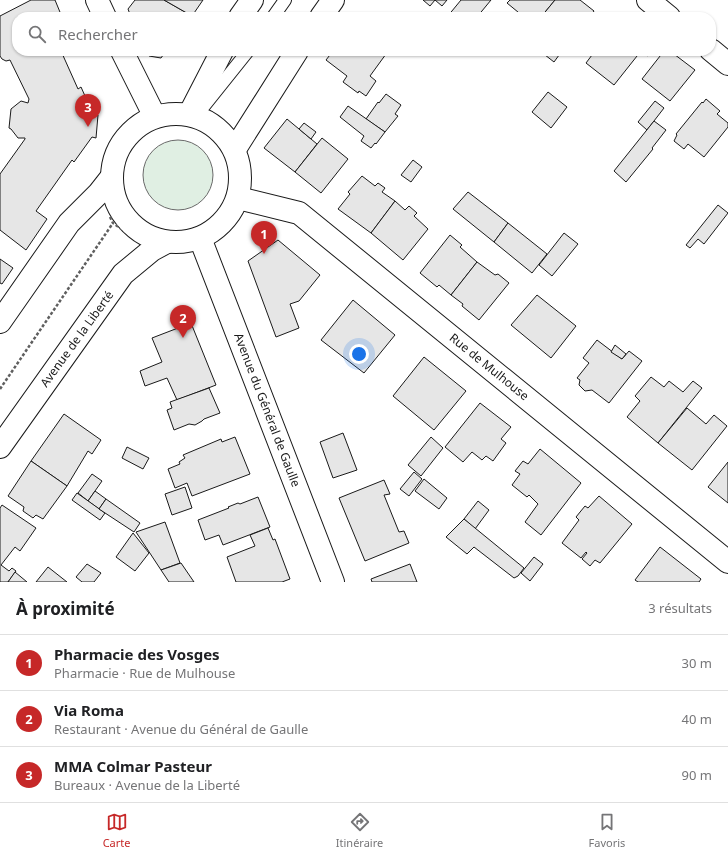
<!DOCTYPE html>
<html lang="fr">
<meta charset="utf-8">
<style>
:root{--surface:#fff;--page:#f2f2f2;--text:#202124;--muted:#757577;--line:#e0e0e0;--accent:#c62828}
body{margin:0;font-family:"Noto Sans",sans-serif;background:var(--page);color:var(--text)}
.you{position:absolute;left:359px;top:354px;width:14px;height:14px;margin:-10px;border:3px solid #fff;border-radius:50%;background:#1a73e8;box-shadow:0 0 0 6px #1a73e833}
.badge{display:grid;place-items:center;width:26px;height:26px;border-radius:50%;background:var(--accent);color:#fff;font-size:13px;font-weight:700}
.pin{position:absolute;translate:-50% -33px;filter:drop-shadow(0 1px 2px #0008)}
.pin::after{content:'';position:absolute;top:21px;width:14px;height:12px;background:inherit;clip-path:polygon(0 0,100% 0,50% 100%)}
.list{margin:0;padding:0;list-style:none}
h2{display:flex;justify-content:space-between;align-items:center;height:52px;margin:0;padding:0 16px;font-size:17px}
h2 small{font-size:13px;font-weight:400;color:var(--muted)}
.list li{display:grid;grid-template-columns:26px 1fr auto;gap:12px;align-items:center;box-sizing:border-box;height:56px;padding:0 16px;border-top:1px solid var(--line)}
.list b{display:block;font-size:15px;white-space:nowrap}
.list p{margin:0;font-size:13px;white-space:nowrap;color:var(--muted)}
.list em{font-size:13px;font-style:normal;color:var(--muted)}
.icon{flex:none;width:22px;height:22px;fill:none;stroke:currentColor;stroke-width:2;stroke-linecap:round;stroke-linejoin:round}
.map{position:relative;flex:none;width:728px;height:582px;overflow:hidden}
.search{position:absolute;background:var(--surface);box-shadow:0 1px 3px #0004;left:12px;right:12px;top:12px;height:44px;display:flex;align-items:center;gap:10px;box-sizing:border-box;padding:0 14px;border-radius:16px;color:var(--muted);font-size:15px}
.sheet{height:220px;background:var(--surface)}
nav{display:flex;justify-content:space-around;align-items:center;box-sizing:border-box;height:56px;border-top:1px solid var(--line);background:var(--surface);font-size:11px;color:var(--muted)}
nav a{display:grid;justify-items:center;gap:2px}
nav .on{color:var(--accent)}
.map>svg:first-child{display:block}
</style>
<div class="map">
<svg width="728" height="582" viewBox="0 0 728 582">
<rect width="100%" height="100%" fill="#fff"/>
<!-- green -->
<circle fill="#e0efe3" stroke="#6a6a6a" cx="178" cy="175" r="35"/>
<!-- building -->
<g fill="#e6e6e6" stroke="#1a1a1a">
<polygon points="31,0 55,0 62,17 17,17 17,51 61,51 78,89 81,87 93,114 98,115 96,138 92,137 74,162 72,160 36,211 47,219 26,250 0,230 0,174 25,139 25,138 18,138 11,129 9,128 11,109 21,101 28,103 29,99 10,60 6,61 2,59 0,56 0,16"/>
<polygon points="135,0 164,0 192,16 191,17 131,17 128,9"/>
<polygon points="164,0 203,0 192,16"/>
<polygon points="423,0 435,0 430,6"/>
<polygon points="435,0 447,0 442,6"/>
<polygon points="461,0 491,0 477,17 447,17"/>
<polygon points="510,0 555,0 541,17 524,17 507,3"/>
<polygon points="555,0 580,0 594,11 590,17 541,17"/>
<polygon points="147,51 166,51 161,58 149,56"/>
<polygon points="333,51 383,51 386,54 370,76 376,81 366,96 359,91 358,93 343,82 347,76 326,60"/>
<polygon points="540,51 562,51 554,62"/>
<polygon points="595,51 652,51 648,56 641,51 614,85 586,63"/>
<polygon points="664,51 670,51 695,70 670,101 642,79"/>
<polygon points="548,92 567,107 551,128 532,112"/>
<polygon points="386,94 401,105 395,114 398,116 385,132 366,119 378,102 379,103"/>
<polygon points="706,99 720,111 717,114 728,123 728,127 704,157 688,144 684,149 674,141 677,135 676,134 702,102 703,103"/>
<polygon points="655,101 664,108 647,130 638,122"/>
<polygon points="348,106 385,132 376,144 375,143 371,148 361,141 364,136 340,117"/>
<polygon points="287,119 317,144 295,172 264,148"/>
<polygon points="654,121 666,130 652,148 653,149 626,182 614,171"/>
<polygon points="304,123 316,132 311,139 299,129"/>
<polygon points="322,138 348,159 321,193 295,172"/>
<polygon points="413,160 422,167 411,182 401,175"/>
<polygon points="362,176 375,186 378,183 385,188 382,192 395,201 371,233 338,209 350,194 348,192"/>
<polygon points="468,192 508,223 494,242 453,209"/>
<polygon points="395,201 405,210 409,206 417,213 414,216 428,229 403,260 371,233"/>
<polygon points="718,205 728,213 704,244 698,239 690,248 686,245"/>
<polygon points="508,223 547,254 532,273 494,242"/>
<polygon points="564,233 578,244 552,276 539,265"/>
<polygon points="450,235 462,245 460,247 477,262 451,295 439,285 437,287 420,273"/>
<polygon points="278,240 320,275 299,301 290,304 299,328 276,337 248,261"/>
<polygon points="0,259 13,268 2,284 0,283"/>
<polygon points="477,262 495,275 498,274 509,283 479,320 462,306 463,304 451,295"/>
<polygon points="537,295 576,326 551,358 511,325"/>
<polygon points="353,300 395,335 364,373 321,340"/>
<polygon points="191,323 216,385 177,400 167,378 145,386 140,371 162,362 152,338"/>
<polygon points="597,340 622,359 629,351 642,361 609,403 592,390 585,391 579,385 580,380 577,378 589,363 583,358"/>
<polygon points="615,345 626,354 622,359 611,352"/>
<polygon points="424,357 466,391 434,430 393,396"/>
<polygon points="651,377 664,387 669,381 683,392 693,381 702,388 658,443 627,417 640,401 635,396"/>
<polygon points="209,388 220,413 204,419 202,421 195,425 189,424 174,430 167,410 172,408 170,402"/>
<polygon points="480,403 511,427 501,439 506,443 493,461 486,456 482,460 472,452 463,462 445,447"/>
<polygon points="687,408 706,424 714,415 727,426 692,470 658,443"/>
<polygon points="64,414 101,440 92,454 88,451 67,486 31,461"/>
<polygon points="343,433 357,470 333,478 320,442"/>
<polygon points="235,437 250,474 192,496 187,483 175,488 168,469 180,464 179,462 185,458 183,455 221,439 222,442"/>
<polygon points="431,437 443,448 421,476 408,465"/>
<polygon points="127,447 149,458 143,469 122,458"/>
<polygon points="540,449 581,483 541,535 525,522 538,504 529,495 527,497 512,485 520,474 515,471 523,461 528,464"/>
<polygon points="31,461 67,486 43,519 36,515 33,518 23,511 24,507 8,496"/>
<polygon points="728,462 728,503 708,487"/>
<polygon points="414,472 422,479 409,496 400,489"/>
<polygon points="92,474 102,481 88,501 78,493"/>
<polygon points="424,479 447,498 439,509 415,491"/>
<polygon points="384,480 390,494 384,495 399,532 404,531 409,543 365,561 339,498"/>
<polygon points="185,487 192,508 172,515 165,494"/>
<polygon points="95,491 106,499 99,509 88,501"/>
<polygon points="77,493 105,513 100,520 72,500"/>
<polygon points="599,496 632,524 600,563 595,560 590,566 582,559 587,553 586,552 581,558 562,543 579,520 576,517 585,506 588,508"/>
<polygon points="258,497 270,527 223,545 219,535 205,540 198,520 229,508 228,507 238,503 240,504"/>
<polygon points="106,499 140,523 134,532 99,509"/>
<polygon points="478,501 489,510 475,529 464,519"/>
<polygon points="2,505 36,528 20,551 15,547 1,565 9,571 12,568 16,571 8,582 0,582 0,508"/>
<polygon points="464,519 524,568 518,576 514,578 474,547 467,554 446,537"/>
<polygon points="165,522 180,563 161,570 136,532"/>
<polygon points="268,528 273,540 275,539 290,579 282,582 236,582 227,557 255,546 250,535"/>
<polygon points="133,533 149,553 135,571 116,557"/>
<polygon points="660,547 701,579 699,582 638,582 635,580"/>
<polygon points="534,557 543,564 530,581 521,573"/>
<polygon points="181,563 194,582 169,582 161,570"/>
<polygon points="87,564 101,573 94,582 82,582 76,577"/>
<polygon points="410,564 417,582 372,582 371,579"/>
<polygon points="48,567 67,582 36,582"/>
<polygon points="15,572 27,582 8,582"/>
</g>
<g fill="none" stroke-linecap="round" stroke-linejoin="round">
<defs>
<g id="lane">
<polyline points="273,17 285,0"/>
<polyline points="200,111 248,51"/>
</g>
<g id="street">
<polyline points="648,0 669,17"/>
<polyline points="711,50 728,64"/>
</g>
<g id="secondary">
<polyline points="97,0 105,17"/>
<polyline points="240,17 252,0"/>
<polyline points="321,17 333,0"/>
<polyline points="122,51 154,115"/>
<polyline points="190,113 222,51"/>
<circle cx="176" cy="178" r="64"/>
<polyline points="235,149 297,51"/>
<polyline points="238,198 299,213 728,562"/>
<polyline points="200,238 333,582"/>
<polyline points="0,322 69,223 99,193 110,179"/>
<polyline points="0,447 123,274 152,250 165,243"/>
</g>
</defs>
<!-- lane casing -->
<use href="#lane" stroke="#1a1a1a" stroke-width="14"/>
<!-- street casing -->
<use href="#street" stroke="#1a1a1a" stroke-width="24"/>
<!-- secondary casing -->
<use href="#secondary" stroke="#1a1a1a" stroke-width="24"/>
<!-- path -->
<g stroke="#5f5f5f" stroke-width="2.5" stroke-dasharray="3 2" stroke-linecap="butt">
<polyline points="110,217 113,223 130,235"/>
<polyline points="0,389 113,223"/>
</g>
<!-- lane -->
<use href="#lane" stroke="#fff" stroke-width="12"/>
<!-- street -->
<use href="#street" stroke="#fff" stroke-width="22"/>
<!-- secondary -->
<use href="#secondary" stroke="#fff" stroke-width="22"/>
</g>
<g text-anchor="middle" stroke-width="3" stroke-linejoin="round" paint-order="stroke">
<!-- street labels -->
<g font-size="12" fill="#1a1a1a" stroke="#fff">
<text transform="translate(77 339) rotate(-54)" y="4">Avenue de la Liberté</text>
<text transform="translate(489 367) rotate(39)" y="4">Rue de Mulhouse</text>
<text transform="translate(267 410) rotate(69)" y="4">Avenue du Général de Gaulle</text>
</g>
</g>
</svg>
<div class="you"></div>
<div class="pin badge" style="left:264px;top:254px">1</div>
<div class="pin badge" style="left:183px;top:338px">2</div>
<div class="pin badge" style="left:88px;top:127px">3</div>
<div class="search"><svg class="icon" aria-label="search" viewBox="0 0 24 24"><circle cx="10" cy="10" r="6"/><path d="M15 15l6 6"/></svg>Rechercher</div>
</div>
<section class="sheet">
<h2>À proximité<small>3 résultats</small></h2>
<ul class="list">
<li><span class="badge">1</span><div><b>Pharmacie des Vosges</b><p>Pharmacie · Rue de Mulhouse</p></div><em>30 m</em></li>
<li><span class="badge">2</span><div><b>Via Roma</b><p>Restaurant · Avenue du Général de Gaulle</p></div><em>40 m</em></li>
<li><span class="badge">3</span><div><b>MMA Colmar Pasteur</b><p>Bureaux · Avenue de la Liberté</p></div><em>90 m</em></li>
</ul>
</section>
<nav>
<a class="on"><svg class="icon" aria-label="map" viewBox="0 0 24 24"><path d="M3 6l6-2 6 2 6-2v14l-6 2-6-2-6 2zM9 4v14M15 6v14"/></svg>Carte</a>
<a><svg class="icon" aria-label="directions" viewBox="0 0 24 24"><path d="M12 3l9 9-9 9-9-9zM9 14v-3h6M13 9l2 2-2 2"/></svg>Itinéraire</a>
<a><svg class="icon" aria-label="saved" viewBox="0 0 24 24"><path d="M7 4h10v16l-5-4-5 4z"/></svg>Favoris</a>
</nav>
